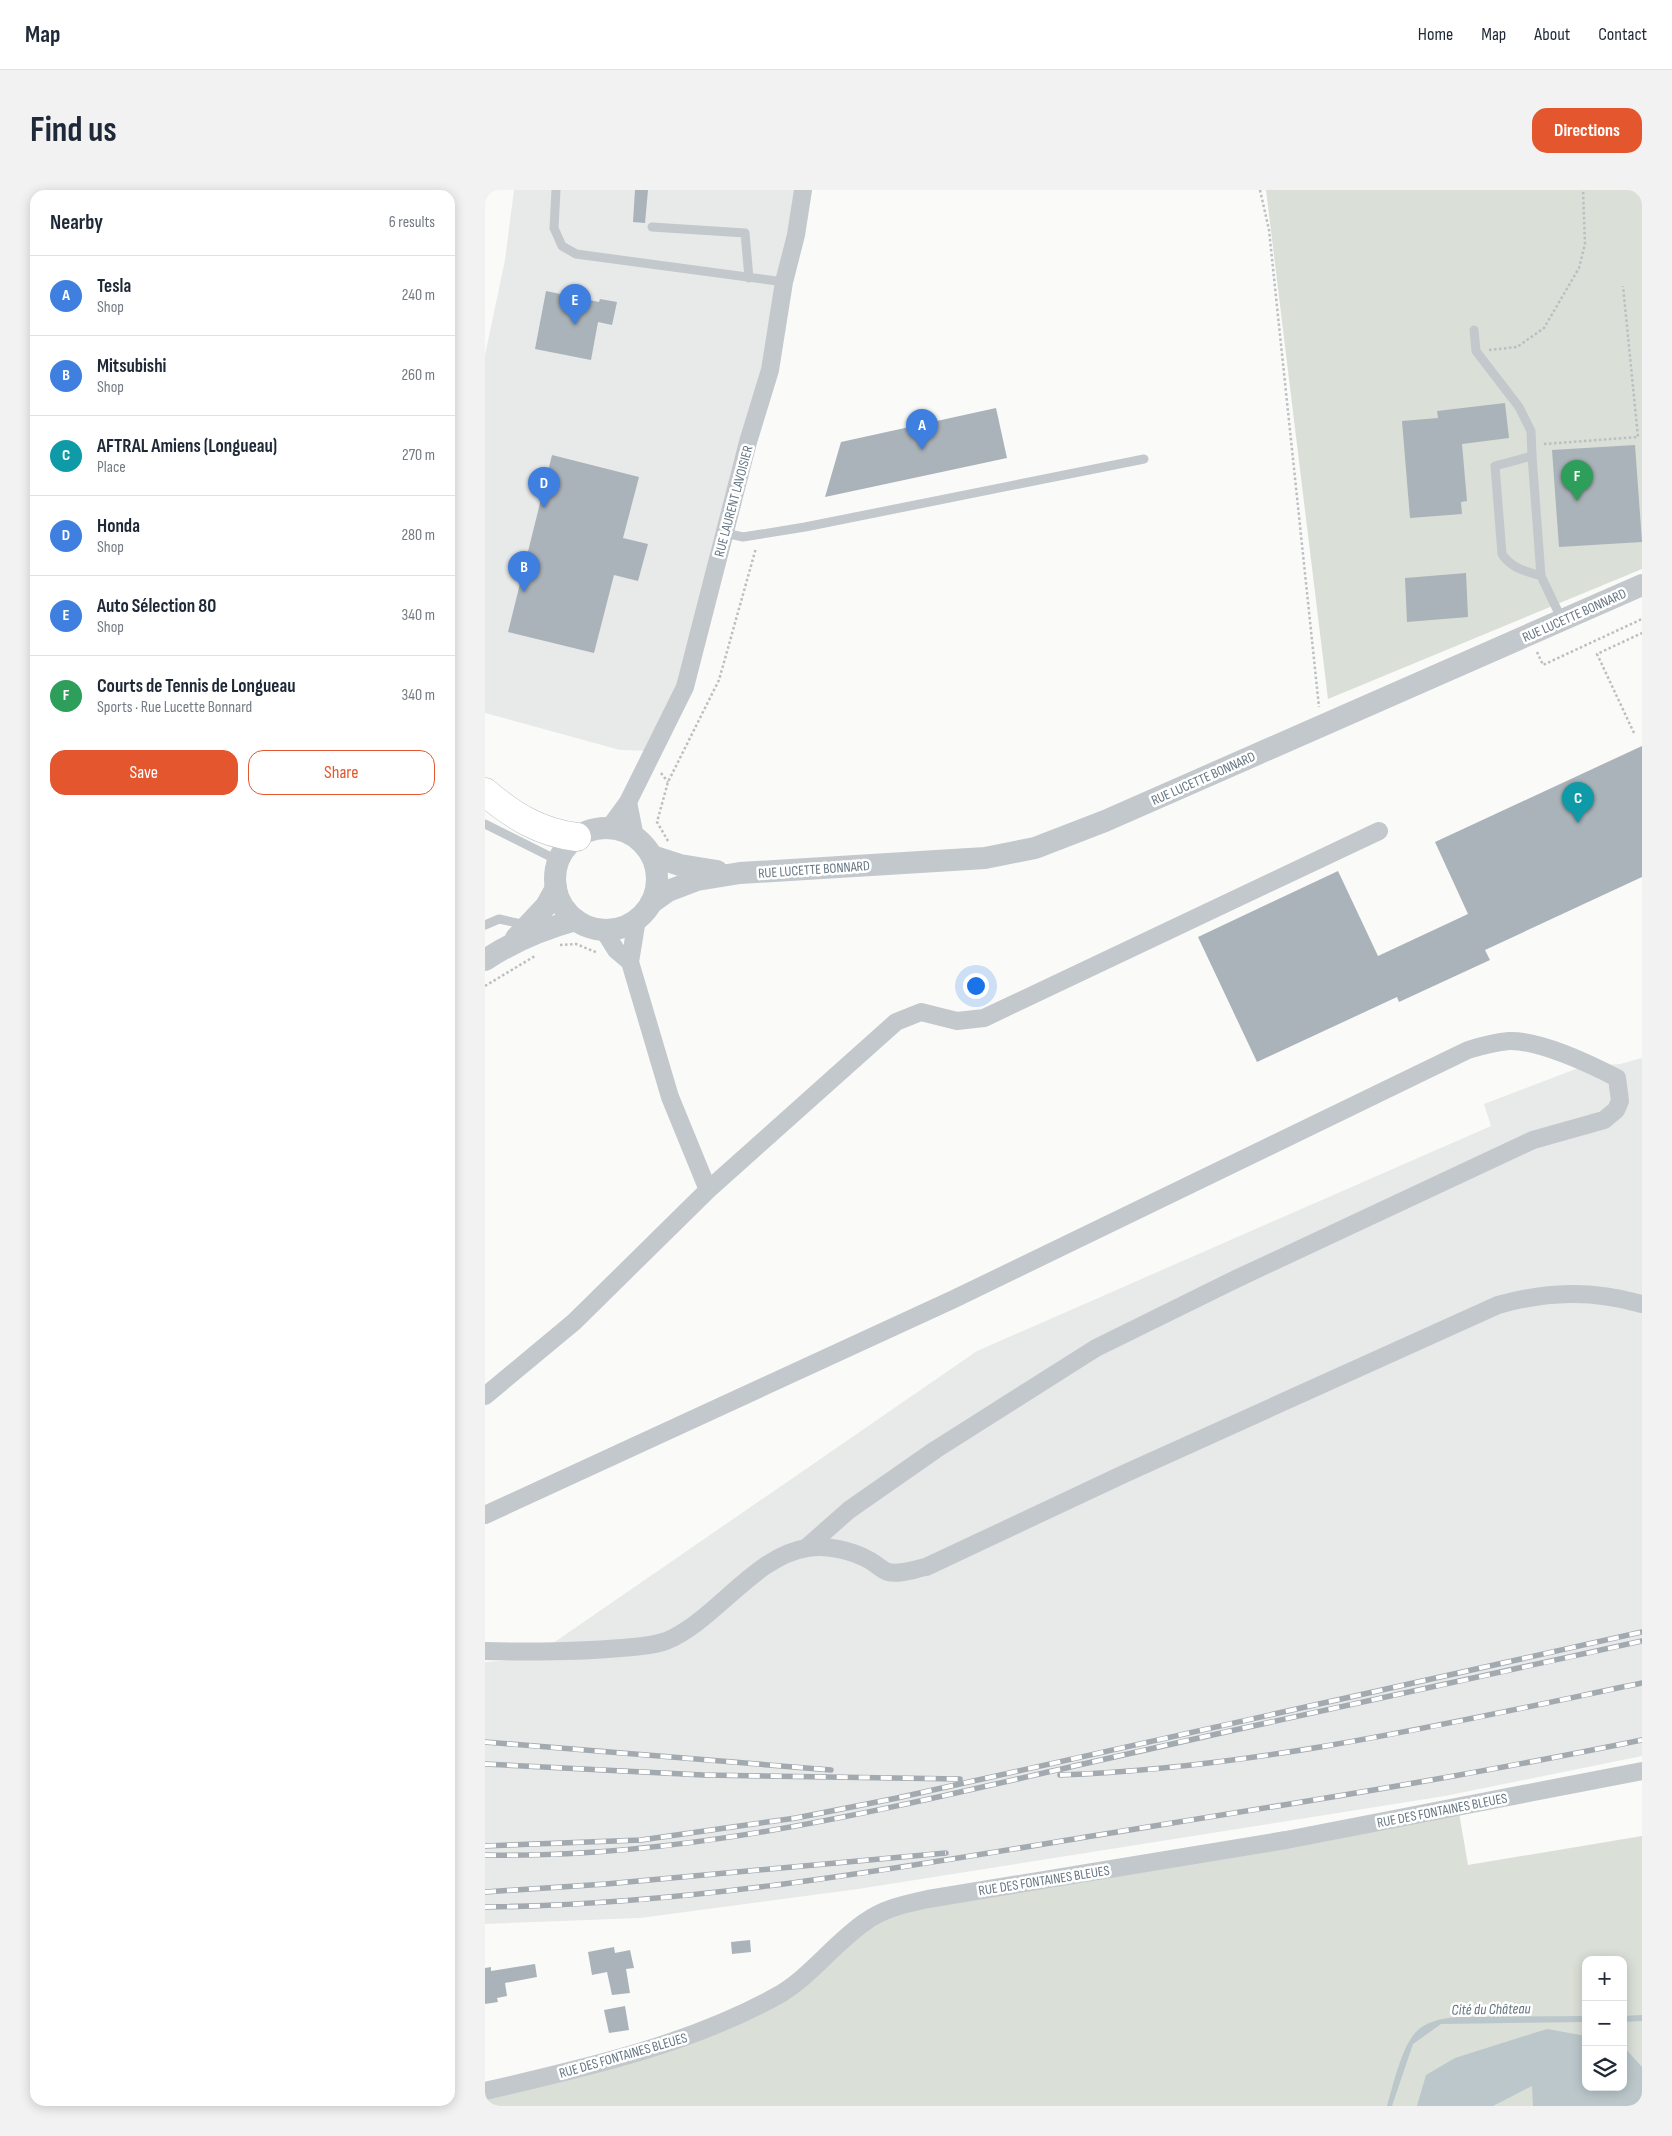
<!DOCTYPE html>
<meta charset="utf-8">
<style>
:root{--surface:#fff;--page:#f2f2f3;--text:#1f2937;--muted:#747a83;--line:#e0e1e3;--accent:#e4572e}
body{margin:0;font-family:"Sofia Sans Condensed",sans-serif;background:var(--page);color:var(--text)}
.controls{position:absolute;right:15px;bottom:15px;display:grid;overflow:hidden;border-radius:10px;box-shadow:0 2px 12px #0003}
.controls button{width:45px;height:45px;display:grid;place-items:center;padding:0;border:0;border-bottom:1px solid var(--line);background:var(--surface);color:var(--text);font:25px sans-serif}
.you{position:absolute;left:490px;top:795px;width:18px;height:18px;margin:-12px;border:4px solid #fff;border-radius:50%;background:#1a73e8;box-shadow:0 0 0 8px #1a73e833}
.badge{display:grid;place-items:center;width:32px;height:32px;border-radius:50%;background:var(--accent);color:#fff;font-size:16px;font-weight:700}
.pin{position:absolute;translate:-50% -41px;filter:drop-shadow(0 1px 2px #0008)}
.pin::after{content:'';position:absolute;top:26px;width:18px;height:15px;background:inherit;clip-path:polygon(0 0,100% 0,50% 100%)}
.list{margin:0;padding:0;list-style:none}
h2{display:flex;justify-content:space-between;align-items:center;height:65px;margin:0;padding:0 20px;font-size:21px}
h2 small{font-size:16px;font-weight:400;color:var(--muted)}
.list li{display:grid;grid-template-columns:32px 1fr auto;gap:15px;align-items:center;box-sizing:border-box;height:80px;padding:0 20px;border-top:1px solid var(--line)}
.list b{display:block;font-size:19px;white-space:nowrap}
.list p{margin:0;font-size:16px;white-space:nowrap;color:var(--muted)}
.list em{font-size:16px;font-style:normal;color:var(--muted)}
.actions{display:flex;gap:10px;padding:15px 20px}
.actions a{flex:1;padding:11px 0;border:1px solid var(--accent);border-radius:15px;text-align:center;font-size:18px;color:var(--accent)}
.actions .main{background:var(--accent);color:#fff}
.icon{flex:none;width:28px;height:28px;fill:none;stroke:currentColor;stroke-width:2;stroke-linecap:round;stroke-linejoin:round}
.map{position:relative;flex:none;width:1157px;height:1916px;overflow:hidden;border-radius:15px}
header{display:flex;align-items:center;gap:30px;box-sizing:border-box;height:70px;padding:0 25px;background:var(--surface);border-bottom:1px solid var(--line)}
header strong{font-size:24px}
nav{display:flex;gap:28px;margin-inline-start:auto;font-size:18px}
.intro{display:flex;align-items:center;justify-content:space-between;box-sizing:border-box;height:120px;padding:0 30px}
h1{margin:0;font-size:35px}
.button{padding:12px 22px;border-radius:15px;background:var(--accent);color:#fff;font-size:18px;font-weight:700}
main{display:flex;gap:30px;padding:0 30px}
aside{flex:1;background:var(--surface);border-radius:15px;box-shadow:0 2px 12px #0003}
.map>svg:first-child{display:block}
</style>
<header>
<strong>Map</strong>
<nav><a>Home</a><a>Map</a><a>About</a><a>Contact</a></nav>
</header>
<div class="intro"><h1>Find us</h1><a class="button">Directions</a></div>
<main>
<aside>
<h2>Nearby<small>6 results</small></h2>
<ul class="list">
<li><span class="badge" style="background:#3f7fe0">A</span><div><b>Tesla</b><p>Shop</p></div><em>240 m</em></li>
<li><span class="badge" style="background:#3f7fe0">B</span><div><b>Mitsubishi</b><p>Shop</p></div><em>260 m</em></li>
<li><span class="badge" style="background:#0f9aa8">C</span><div><b>AFTRAL Amiens (Longueau)</b><p>Place</p></div><em>270 m</em></li>
<li><span class="badge" style="background:#3f7fe0">D</span><div><b>Honda</b><p>Shop</p></div><em>280 m</em></li>
<li><span class="badge" style="background:#3f7fe0">E</span><div><b>Auto Sélection 80</b><p>Shop</p></div><em>340 m</em></li>
<li><span class="badge" style="background:#2e9e5b">F</span><div><b>Courts de Tennis de Longueau</b><p>Sports · Rue Lucette Bonnard</p></div><em>340 m</em></li>
</ul>
<div class="actions"><a class="main">Save</a><a>Share</a></div>
</aside>
<div class="map">
<svg width="1157" height="1916" viewBox="0 0 1157 1916">
<rect width="100%" height="100%" fill="#fafaf8"/>
<!-- built -->
<g fill="#e8e9e9">
<polygon points="29,0 318,0 311,45 212,452 167,561 135,560 0,523 0,165 20,70"/>
<polygon points="1157,868 1157,1566 960,1606 373,1699 155,1728 0,1734 0,1472 45,1469 492,1161 1006,936 999,914 1096,877 1135,874"/>
</g>
<!-- green -->
<g fill="#dadfd7" fill-rule="evenodd">
<polygon points="781,0 1157,0 1157,379 843,509"/>
<path d="M973,1617L983,1675L1157,1646V1916H0V1901L71,1885L275,1815L406,1717ZM1101,1770H1138V1897H1101Z"/>
</g>
<!-- water -->
<g fill="#bbc7cb">
<polygon points="1157,1825 1157,1831 1138,1832 1138,1826"/>
<path d="M1101,1826V1832L956,1834L928,1854L907,1916H902C908,1896 916,1859 930,1843C939,1832 958,1828 972,1827Z"/>
<polygon points="1062,1839 1101,1846 1101,1897 1138,1897 1138,1856 1157,1877 1157,1916 1048,1916 1047,1896 1008,1916 932,1916 941,1885 970,1868"/>
</g>
<!-- building -->
<g fill="#aab3b9">
<polygon points="150,0 163,0 160,33 148,32"/>
<polygon points="61,101 114,112 115,109 132,112 127,135 113,132 106,170 50,159"/>
<polygon points="1020,213 1024,248 977,254 982,311 976,312 977,324 925,328 917,231 953,228 952,221"/>
<polygon points="511,218 522,268 340,307 356,252"/>
<polygon points="1150,255 1157,352 1074,357 1067,260"/>
<polygon points="67,265 154,287 138,348 163,354 153,391 129,385 109,463 23,442"/>
<polygon points="981,383 983,427 922,432 920,388"/>
<polygon points="1157,556 1157,687 1000,760 1005,770 914,812 912,807 772,872 713,747 853,681 893,766 983,724 950,652"/>
<polygon points="265,1750 266,1762 247,1764 246,1752"/>
<polygon points="129,1757 130,1763 145,1760 149,1778 141,1779 145,1803 127,1805 122,1782 107,1785 103,1762"/>
<polygon points="50,1774 52,1787 20,1793 22,1806 12,1808 13,1812 0,1814 0,1778 6,1777 6,1781"/>
<polygon points="140,1816 144,1840 124,1843 119,1820"/>
</g>
<g fill="none" stroke-linecap="round" stroke-linejoin="round">
<defs>
<path id="trunk" d="M0,602C28,626 56,643 92,647"/>
</defs>
<!-- trunk casing -->
<use href="#trunk" stroke="#b4b9bd" stroke-width="29"/>
<!-- path -->
<g stroke="#bbbfc2" stroke-width="2.5" stroke-dasharray="2.5 2.5" stroke-linecap="butt">
<polyline points="775,0 784,40 834,517"/>
<polyline points="1004,160 1032,157 1059,138 1094,78 1100,54 1098,0"/>
<polyline points="1059,254 1153,247 1138,96"/>
<polyline points="1052,462 1058,475 1157,429"/>
<polyline points="1149,543 1112,464 1157,443"/>
<polyline points="176,583 183,592"/>
<polyline points="183,651 172,632 183,592 234,490 271,358"/>
<polyline points="75,755 91,754 113,763"/>
<polyline points="0,796 50,766"/>
</g>
<!-- service -->
<g stroke="#c3c8cc" stroke-width="9">
<polyline points="71,0 69,38 77,56 91,64 299,92"/>
<polyline points="167,37 260,43 264,88"/>
<polyline points="989,140 991,161 1034,217 1046,241 1047,266"/>
<polyline points="240,343 258,347 320,337 659,269"/>
<path d="M1056,386C1040,381 1026,378 1017,364L1010,276L1047,266L1056,386L1077,430"/>
<polyline points="0,634 74,671"/>
<polyline points="0,735 14,729 41,735"/>
</g>
<!-- minor -->
<g stroke="#c3c8cc" stroke-width="18">
<polyline points="143,612 150,647"/>
<polyline points="124,638 143,612 200,497 263,252 285,180 299,92 311,45 318,0"/>
<polyline points="152,729 145,772 185,907 223,1000"/>
<polyline points="118,739 131,760 145,772"/>
<polyline points="0,1206 89,1132 223,1000 411,832 436,822 472,831 499,828 894,641"/>
<path d="M0,1325L469,1109L983,860C996,856 1010,852 1024,851C1054,850 1105,874 1132,888L1135,911L1131,920L1119,930L1048,950L751,1089L611,1158L450,1260L364,1320L321,1358"/>
<path d="M0,1461C45,1462 91,1462 136,1458C150,1457 167,1456 181,1451C229,1432 269,1366 322,1358C342,1355 366,1360 384,1370C390,1373 397,1380 403,1382C414,1385 430,1379 441,1377L641,1283L1013,1115C1063,1101 1108,1100 1157,1114"/>
<path d="M0,1901C99,1878 200,1856 290,1807C325,1788 348,1754 380,1732C399,1718 421,1714 443,1709L801,1650L1157,1581"/>
</g>
<!-- tertiary -->
<g stroke="#c3c8cc" stroke-width="22">
<circle cx="121" cy="689" r="51"/>
<polyline points="167,666 195,675 232,681"/>
<polyline points="166,713 183,701 212,690 255,683 500,668 550,658 620,631 1157,395"/>
<polyline points="31,748 61,716 71,698"/>
<path d="M0,770C29,751 58,739 91,730"/>
</g>
<!-- trunk -->
<use href="#trunk" stroke="#fff" stroke-width="28"/>
<defs>
<g id="rail">
<polyline points="0,1552 346,1580"/>
<polyline points="0,1574 218,1585 475,1589"/>
<path d="M575,1585C771,1578 965,1533 1157,1493"/>
<polyline points="0,1656 156,1650 311,1628 412,1608 1157,1442"/>
<path d="M0,1665C206,1669 408,1617 607,1572C790,1530 974,1492 1157,1451"/>
<polyline points="0,1702 121,1694 461,1663"/>
<path d="M0,1717C202,1715 402,1680 601,1647C786,1617 973,1588 1157,1550"/>
</g>
</defs>
<!-- rail casing -->
<use href="#rail" stroke="#a2aab0" stroke-width="5.5"/>
<!-- rail -->
<use href="#rail" stroke="#fff" stroke-width="4" stroke-dasharray="11" stroke-linecap="butt"/>
</g>
<g text-anchor="middle" stroke-width="5" stroke-linejoin="round" paint-order="stroke">
<!-- street labels -->
<g font-size="14" fill="#657683" stroke="#fff">
<text transform="translate(248 311) rotate(-75)" y="5">RUE LAURENT LAVOISIER</text>
<text transform="translate(1089 425) rotate(-24)" y="5">RUE LUCETTE BONNARD</text>
<text transform="translate(718 588) rotate(-24)" y="5">RUE LUCETTE BONNARD</text>
<text transform="translate(329 679) rotate(-4)" y="5">RUE LUCETTE BONNARD</text>
<text transform="translate(957 1620) rotate(-11)" y="5">RUE DES FONTAINES BLEUES</text>
<text transform="translate(559 1690) rotate(-9)" y="5">RUE DES FONTAINES BLEUES</text>
<text transform="translate(138 1865) rotate(-16)" y="5">RUE DES FONTAINES BLEUES</text>
</g>
<!-- water labels -->
<g font-size="15" font-style="italic" fill="#60757c" stroke="#fff">
<text transform="translate(1006 1819) rotate(-1)" y="5">Cité du Château</text>
</g>
</g>
</svg>
<div class="controls">
<button>+</button>
<button>−</button>
<button><svg class="icon" aria-label="layers" viewBox="0 0 24 24"><path d="M12 4l9 5-9 5-9-5zM3 14l9 5 9-5"/></svg></button>
</div>
<div class="you"></div>
<div class="pin badge" style="left:437px;top:260px;background:#3f7fe0">A</div>
<div class="pin badge" style="left:39px;top:402px;background:#3f7fe0">B</div>
<div class="pin badge" style="left:1093px;top:633px;background:#0f9aa8">C</div>
<div class="pin badge" style="left:59px;top:318px;background:#3f7fe0">D</div>
<div class="pin badge" style="left:90px;top:135px;background:#3f7fe0">E</div>
<div class="pin badge" style="left:1092px;top:311px;background:#2e9e5b">F</div>
</div>
</main>
